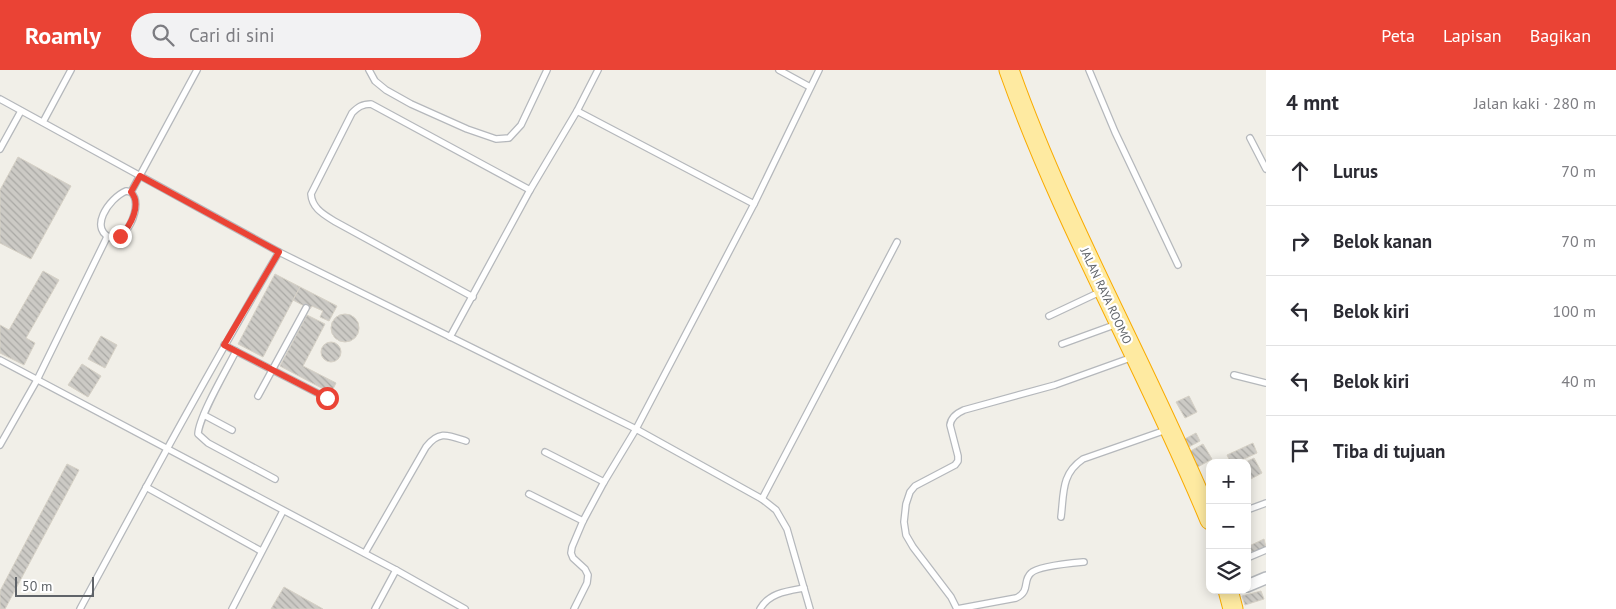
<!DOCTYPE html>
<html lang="id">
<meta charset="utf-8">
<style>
:root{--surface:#fff;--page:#f2f2f3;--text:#2b2b33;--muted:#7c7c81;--line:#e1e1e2;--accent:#ea4335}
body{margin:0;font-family:"PT Sans",sans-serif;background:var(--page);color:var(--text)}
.controls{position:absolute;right:15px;bottom:15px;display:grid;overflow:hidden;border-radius:10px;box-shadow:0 2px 12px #0003}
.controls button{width:45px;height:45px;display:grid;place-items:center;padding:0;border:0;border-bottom:1px solid var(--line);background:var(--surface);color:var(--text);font:25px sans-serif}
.scale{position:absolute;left:15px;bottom:12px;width:79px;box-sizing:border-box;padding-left:5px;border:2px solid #5f6368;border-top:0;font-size:14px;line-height:18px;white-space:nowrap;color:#5f6368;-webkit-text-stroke:4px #fff;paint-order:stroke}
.stop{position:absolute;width:15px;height:15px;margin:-11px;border:4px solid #ea4335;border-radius:50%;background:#fff}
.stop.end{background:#ea4335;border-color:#fff;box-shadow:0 1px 5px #0008}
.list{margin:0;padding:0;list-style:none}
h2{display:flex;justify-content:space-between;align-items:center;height:65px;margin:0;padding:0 20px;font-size:21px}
h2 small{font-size:16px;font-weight:400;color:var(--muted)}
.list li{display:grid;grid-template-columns:32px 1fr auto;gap:15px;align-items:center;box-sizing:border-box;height:70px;padding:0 20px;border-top:1px solid var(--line)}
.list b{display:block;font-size:19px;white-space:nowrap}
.list em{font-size:16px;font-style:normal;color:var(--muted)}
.icon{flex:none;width:28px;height:28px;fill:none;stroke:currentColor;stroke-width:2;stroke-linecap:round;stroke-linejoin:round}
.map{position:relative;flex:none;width:1266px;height:539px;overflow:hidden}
header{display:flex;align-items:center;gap:30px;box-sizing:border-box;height:70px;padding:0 25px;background:var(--accent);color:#fff}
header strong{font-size:24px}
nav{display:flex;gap:28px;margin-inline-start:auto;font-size:18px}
.search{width:350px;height:45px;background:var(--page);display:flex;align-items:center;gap:12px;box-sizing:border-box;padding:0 18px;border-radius:28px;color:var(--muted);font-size:19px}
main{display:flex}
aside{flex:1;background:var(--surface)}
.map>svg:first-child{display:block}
</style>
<header>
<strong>Roamly</strong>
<div class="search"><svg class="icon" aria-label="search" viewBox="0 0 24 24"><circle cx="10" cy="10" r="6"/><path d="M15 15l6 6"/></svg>Cari di sini</div>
<nav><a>Peta</a><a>Lapisan</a><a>Bagikan</a></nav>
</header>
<main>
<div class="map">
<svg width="1266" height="539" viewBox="0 0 1266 539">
<defs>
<pattern id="building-back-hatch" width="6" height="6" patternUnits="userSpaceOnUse" patternTransform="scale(1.25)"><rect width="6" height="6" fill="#cccac5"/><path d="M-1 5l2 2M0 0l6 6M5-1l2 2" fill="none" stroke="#a9a8a4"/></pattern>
</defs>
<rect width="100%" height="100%" fill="#f1efe8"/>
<!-- building -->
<g fill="url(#building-back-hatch)" stroke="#d6d1c6">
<polygon points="18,87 71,116 31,189 0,173 0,120"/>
<polygon points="43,201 59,210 26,268 35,273 24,295 0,283 0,255 9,260"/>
<polygon points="275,204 300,217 263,287 238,274"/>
<polygon points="300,217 337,236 329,251 320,247 323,241 312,236 310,239 293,230"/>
<circle cx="345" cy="258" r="14"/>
<polygon points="307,245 325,254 303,296 336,313 331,323 280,296"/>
<polygon points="101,266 117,275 105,298 88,289"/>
<circle cx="331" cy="282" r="10"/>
<polygon points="82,294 101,306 88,327 68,315"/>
<polygon points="1189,326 1197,342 1185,348 1176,332"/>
<polygon points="1196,363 1200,371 1185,379 1181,371"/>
<polygon points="1253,373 1257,383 1235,393 1231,393 1227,385"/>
<polygon points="1203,374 1212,389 1196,398 1187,383"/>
<polygon points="1254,388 1262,403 1247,411 1247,393 1244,393"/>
<polygon points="67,394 79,400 5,539 0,539 0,521"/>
<polygon points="1264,469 1266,477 1248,485 1247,477"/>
<polygon points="284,517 323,539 271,539"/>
<polygon points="1261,521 1264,529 1245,535 1242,526"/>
</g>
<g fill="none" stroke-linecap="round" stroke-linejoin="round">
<defs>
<g id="service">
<polyline points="369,0 375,11 386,20 411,34 467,59 496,69 509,68 521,55 547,0"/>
<polyline points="779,0 810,17"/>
<polyline points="1089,0 1115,62 1178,195"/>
<polyline points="0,29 279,182 636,359 762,429 776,440 787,459 810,539"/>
<polyline points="577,41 754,134"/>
<polyline points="43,52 71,0"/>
<polyline points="1250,68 1266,99"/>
<polyline points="0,79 21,41"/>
<path d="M131,122L126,121C109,128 86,161 114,169C117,167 121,166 124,163C133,153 141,132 131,122L197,0"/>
<path d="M473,227L334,151C323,144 312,138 311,124L352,43C358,37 362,34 371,34L530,120"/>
<polyline points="1049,246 1102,221"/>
<polyline points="450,267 530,120 577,41 598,0"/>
<polyline points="1062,274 1117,254"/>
<polyline points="224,275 327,328"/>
<path d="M236,281C227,299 199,346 198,364L208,373L275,409"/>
<polyline points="0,290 396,500 465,539"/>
<polyline points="1234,305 1266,313"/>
<polyline points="258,326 306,238"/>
<polyline points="204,345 232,360"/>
<polyline points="0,375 37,310 107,167"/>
<polyline points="545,382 604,412"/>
<polyline points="146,417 261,481"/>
<polyline points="529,424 583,451"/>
<polyline points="762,429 897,172"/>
<polyline points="1247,440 1266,433"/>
<path d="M1061,447C1064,423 1061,404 1083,389L1166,360"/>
<path d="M365,483L426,377C439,360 448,365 466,371"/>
<polyline points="1247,488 1266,480"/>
<path d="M80,539C145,419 209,300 279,182"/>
<polyline points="232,539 283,441"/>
<polyline points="375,539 396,500"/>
<polyline points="574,539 587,513 588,505 585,499 573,488 571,483 572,477 583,451 604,412 636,359 754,134 819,0"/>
<path d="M760,539C769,523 787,521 804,518"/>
<path d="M957,539L951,527L913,477L906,465L904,452L906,434L910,422L915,416L955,395L958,391V386L950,355C951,347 957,343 964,340L1055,315L1133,287"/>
<path d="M957,539L1016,528C1031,521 1022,511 1031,503C1038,496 1073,493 1084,492"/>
</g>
<polyline id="minor" points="1247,516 1266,508"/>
<g id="trunk">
<path d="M1009,0C1064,155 1147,298 1210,450"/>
<polyline points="1228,520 1233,539"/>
</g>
</defs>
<!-- service casing -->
<use href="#service" stroke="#b5b8bc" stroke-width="8"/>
<!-- minor casing -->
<use href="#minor" stroke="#b5b8bc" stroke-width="14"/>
<!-- trunk casing -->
<use href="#trunk" stroke="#f9ab00" stroke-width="21"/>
<!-- service -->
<use href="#service" stroke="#fff" stroke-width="5.5"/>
<!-- minor -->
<use href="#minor" stroke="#fff" stroke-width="11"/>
<!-- trunk -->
<use href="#trunk" stroke="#feeaa1" stroke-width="19"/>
</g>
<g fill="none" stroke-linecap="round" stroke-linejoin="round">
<!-- route -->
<path stroke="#ea4335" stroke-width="6" d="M120,166C131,156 142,134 131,122L140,106L279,182L224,275L327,328"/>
</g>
<g text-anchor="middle" stroke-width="4.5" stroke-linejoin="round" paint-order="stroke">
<!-- street labels -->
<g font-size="12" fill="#5f6368" stroke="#fff">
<text transform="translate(1106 226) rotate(65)" y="4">JALAN RAYA ROOMO</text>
</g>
</g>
</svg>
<div class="controls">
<button>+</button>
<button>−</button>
<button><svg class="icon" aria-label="layers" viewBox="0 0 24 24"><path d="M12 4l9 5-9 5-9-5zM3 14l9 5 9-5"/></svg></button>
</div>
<div class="scale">50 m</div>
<div class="stop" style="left:327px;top:328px"></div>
<div class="stop end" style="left:120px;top:166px"></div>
</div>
<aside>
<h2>4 mnt<small>Jalan kaki · 280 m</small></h2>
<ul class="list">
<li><svg class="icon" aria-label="ahead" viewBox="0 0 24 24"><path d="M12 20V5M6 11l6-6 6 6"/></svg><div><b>Lurus</b></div><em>70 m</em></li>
<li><svg class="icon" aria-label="right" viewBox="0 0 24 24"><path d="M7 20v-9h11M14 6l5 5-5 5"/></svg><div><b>Belok kanan</b></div><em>70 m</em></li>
<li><svg class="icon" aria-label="left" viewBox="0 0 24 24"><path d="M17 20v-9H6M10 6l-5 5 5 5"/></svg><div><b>Belok kiri</b></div><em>100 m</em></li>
<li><svg class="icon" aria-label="left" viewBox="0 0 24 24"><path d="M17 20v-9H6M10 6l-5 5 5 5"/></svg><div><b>Belok kiri</b></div><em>40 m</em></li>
<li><svg class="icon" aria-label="arrive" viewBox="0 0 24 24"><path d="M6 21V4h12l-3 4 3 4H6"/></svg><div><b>Tiba di tujuan</b></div></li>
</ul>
</aside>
</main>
